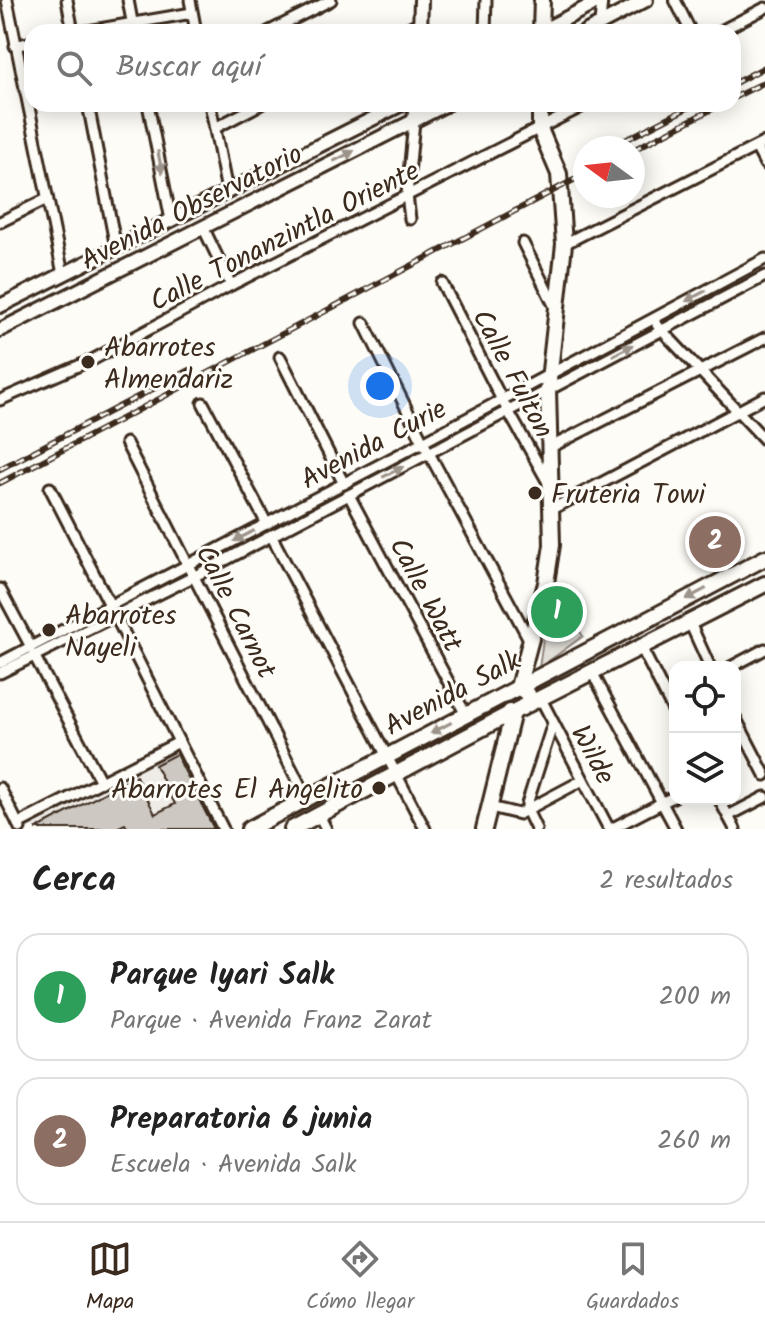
<!DOCTYPE html>
<html lang="es">
<meta charset="utf-8">
<style>
:root{--surface:#fff;--page:#f2f2f2;--text:#222;--muted:#767676;--line:#e0e0e0;--accent:#3b2a1e}
body{margin:0;font-family:Kalam,sans-serif;background:var(--page);color:var(--text)}
.controls{position:absolute;right:24px;bottom:24px;display:grid;overflow:hidden;border-radius:16px;box-shadow:0 4px 20px #0003}
.controls button{width:72px;height:72px;display:grid;place-items:center;padding:0;border:0;border-bottom:2px solid var(--line);background:var(--surface);color:var(--text);font:40px sans-serif}
.compass{position:absolute;left:573px;top:136px;width:72px;height:72px;border-radius:50%;background:var(--surface);box-shadow:0 4px 20px #0003;rotate:285deg}
.you{position:absolute;left:380px;top:386px;width:28px;height:28px;margin:-20px;border:6px solid #fff;border-radius:50%;background:#1a73e8;box-shadow:0 0 0 12px #1a73e833}
.badge{display:grid;place-items:center;width:52px;height:52px;border-radius:50%;background:var(--accent);color:#fff;font-size:26px;font-weight:700}
.pin{position:absolute;translate:-50% -50%;border:4px solid #fff;box-shadow:0 2px 8px #0006}
.list{margin:0;padding:0;list-style:none}
h2{display:flex;justify-content:space-between;align-items:center;height:104px;margin:0;padding:0 32px;font-size:34px}
h2 small{font-size:26px;font-weight:400;color:var(--muted)}
.list li{display:grid;grid-template-columns:52px 1fr auto;gap:24px;align-items:center;box-sizing:border-box;height:128px;margin:0 16px 16px;padding:0 16px;border:2px solid var(--line);border-radius:24px}
.list b{display:block;font-size:30px;white-space:nowrap}
.list p{margin:0;font-size:26px;white-space:nowrap;color:var(--muted)}
.list em{font-size:26px;font-style:normal;color:var(--muted)}
.icon{flex:none;width:44px;height:44px;fill:none;stroke:currentColor;stroke-width:2;stroke-linecap:round;stroke-linejoin:round}
.map{position:relative;flex:none;width:765px;height:829px;overflow:hidden}
.search{position:absolute;background:var(--surface);box-shadow:0 4px 20px #0003;left:24px;right:24px;top:24px;height:88px;display:flex;align-items:center;gap:20px;box-sizing:border-box;padding:0 28px;border-radius:24px;color:var(--muted);font-size:30px}
.sheet{height:392px;background:var(--surface)}
nav{display:flex;justify-content:space-around;align-items:center;box-sizing:border-box;height:112px;border-top:2px solid var(--line);background:var(--surface);font-size:22px;color:var(--muted)}
nav a{display:grid;justify-items:center;gap:4px}
nav .on{color:var(--accent)}
.map>svg:first-child{display:block}
</style>
<div class="map">
<svg width="765" height="829" viewBox="0 0 765 829">
<rect width="100%" height="100%" fill="#fdfcf7"/>
<filter id="ink" filterUnits="userSpaceOnUse"><feTurbulence type="fractalNoise" baseFrequency=".0125" numOctaves="2"/><feDisplacementMap in="SourceGraphic" scale="16" xChannelSelector="R" yChannelSelector="G"/><feConvolveMatrix kernelMatrix="1 2 1 2 8 2 1 2 1" color-interpolation-filters="sRGB"/></filter>
<g filter="url(#ink)">
<!-- built -->
<polygon fill="#efece7" points="175,749 219,829 26,827"/>
<!-- green -->
<polygon fill="#e1ded7" stroke="#8e847a" stroke-width="2" points="550,588 583,636 539,668"/>
<!-- building -->
<polygon fill="#cdc8c2" stroke="#3b2a1e" stroke-width="2" points="176,754 214,829 128,829 125,824 115,829 36,829 136,776 155,814 175,804 155,765"/>
<g fill="none" stroke-linecap="round" stroke-linejoin="round">
<defs>
<g id="minor">
<polyline points="7,0 63,274"/>
<polyline points="67,0 73,32"/>
<polyline points="128,0 134,32"/>
<polyline points="190,0 196,32"/>
<polyline points="675,0 691,32"/>
<polyline points="600,24 602,0"/>
<polyline points="82,32 192,13"/>
<polyline points="268,32 331,0"/>
<polyline points="401,32 420,22"/>
<polyline points="485,32 486,0"/>
<polyline points="719,32 765,8"/>
<polyline points="15,46 32,42"/>
<polyline points="88,104 116,248"/>
<polyline points="148,104 171,220"/>
<polyline points="210,104 227,191"/>
<polyline points="215,128 261,104"/>
<polyline points="756,147 765,164"/>
<polyline points="410,219 407,195 414,121"/>
<polyline points="0,222 47,199"/>
<polyline points="203,227 231,285"/>
<polyline points="523,243 555,307"/>
<polyline points="564,244 765,142"/>
<polyline points="442,283 502,400 549,484"/>
<polyline points="364,323 423,442 530,641"/>
<polyline points="657,325 765,440"/>
<polyline points="280,357 344,484"/>
<polyline points="0,400 94,359 231,285 587,104"/>
<polyline points="203,403 267,524"/>
<polyline points="126,443 307,799"/>
<polyline points="549,448 765,338"/>
<polyline points="50,488 110,605"/>
<polyline points="349,495 466,715"/>
<polyline points="552,509 765,397"/>
<polyline points="271,535 425,829"/>
<polyline points="0,589 31,647"/>
<polyline points="116,617 223,829"/>
<polyline points="690,623 710,667"/>
<polyline points="641,647 675,714"/>
<polyline points="34,655 101,782"/>
<polyline points="0,663 423,442 765,259"/>
<polyline points="731,667 765,649"/>
<polyline points="592,672 676,829"/>
<polyline points="0,673 195,576 765,276"/>
<polyline points="541,699 609,829"/>
<polyline points="735,717 765,775"/>
<polyline points="0,788 20,828"/>
<polyline points="719,799 735,829"/>
<polyline points="490,807 519,814 583,780"/>
<polyline points="319,815 326,829"/>
<polyline points="728,816 765,797"/>
<polyline points="18,824 179,742"/>
<polyline points="536,829 527,810 527,804 553,723"/>
<polyline points="611,829 675,796"/>
</g>
<g id="tertiary">
<polyline points="420,32 421,0"/>
<polyline points="540,32 601,0"/>
<polyline points="585,32 646,0"/>
<polyline points="414,121 416,104"/>
<polyline points="0,306 402,104"/>
<polyline points="0,330 447,104"/>
</g>
<g id="secondary">
<polyline points="541,32 542,0"/>
<polyline points="522,708 528,701 528,694 518,687 546,583 552,545 548,389 564,244 559,174 540,129 540,104"/>
<polyline points="249,829 765,558"/>
<polyline points="292,829 513,712 765,584"/>
<polyline points="484,829 513,712 510,712"/>
</g>
</defs>
<!-- minor casing -->
<use href="#minor" stroke="#3b2a1e" stroke-width="15"/>
<!-- tertiary casing -->
<use href="#tertiary" stroke="#3b2a1e" stroke-width="18"/>
<!-- secondary casing -->
<use href="#secondary" stroke="#3b2a1e" stroke-width="20"/>
<!-- minor -->
<use href="#minor" stroke="#fdfcf7" stroke-width="9"/>
<!-- tertiary -->
<use href="#tertiary" stroke="#fdfcf7" stroke-width="12"/>
<!-- secondary -->
<use href="#secondary" stroke="#fdfcf7" stroke-width="14"/>
<defs>
<g id="rail">
<polyline points="733,84 765,67"/>
<polyline points="733,98 765,82"/>
<polyline points="610,148 695,104"/>
<polyline points="633,150 722,104"/>
<polyline points="0,469 189,370"/>
<polyline points="0,483 585,174"/>
</g>
</defs>
<!-- rail casing -->
<use href="#rail" stroke="#3b2a1e" stroke-width="6"/>
<!-- rail -->
<use href="#rail" stroke="#fdfcf7" stroke-width="3" stroke-dasharray="9" stroke-linecap="butt"/>
</g>
<!-- one-way arrows -->
<defs><path id="oneway-solid" d="M-6-.8H1V-3.2L6.5 0L1 3.2V.8H-6Z" transform="scale(2)"/></defs>
<g fill="#9c938a">
<use href="#oneway-solid" transform="translate(344 156) rotate(-27)"/>
<use href="#oneway-solid" transform="translate(160 162) rotate(79)"/>
<use href="#oneway-solid" transform="translate(696 296) rotate(152)"/>
<use href="#oneway-solid" transform="translate(623 350) rotate(-28)"/>
<use href="#oneway-solid" transform="translate(393 472) rotate(-27)"/>
<use href="#oneway-solid" transform="translate(244 536) rotate(152)"/>
<use href="#oneway-solid" transform="translate(696 594) rotate(152)"/>
<use href="#oneway-solid" transform="translate(441 728) rotate(152)"/>
</g>
</g>
<!-- markers -->
<g fill="#3b2a1e" stroke="#fdfcf7" stroke-width="3">
<circle cx="88" cy="362" r="8"/>
<circle cx="535" cy="493" r="8"/>
<circle cx="49" cy="630" r="8"/>
<circle cx="379" cy="788" r="8"/>
</g>
<g text-anchor="middle" stroke-width="6" stroke-linejoin="round" paint-order="stroke">
<!-- street labels -->
<g font-size="28" fill="#3b2a1e" stroke="#fdfcf7">
<text transform="translate(191 206) rotate(-27)" y="10">Avenida Observatorio</text>
<text transform="translate(284 235) rotate(-27)" y="10">Calle Tonanzintla Oriente</text>
<text transform="translate(514 373) rotate(62)" y="10">Calle Fulton</text>
<text transform="translate(373 443) rotate(-28)" y="10">Avenida Curie</text>
<text transform="translate(427 594) rotate(62)" y="10">Calle Watt</text>
<text transform="translate(237 611) rotate(63)" y="10">Calle Carnot</text>
<text transform="translate(452 692) rotate(-28)" y="10">Avenida Salk</text>
<text transform="translate(594 754) rotate(62)" y="10">Wilde</text>
</g>
<!-- poi labels -->
<g font-size="28" fill="#3b2a1e" stroke="#fdfcf7" text-anchor="start">
<text x="104" y="356">Abarrotes<tspan x="104" dy="32">Almendariz</tspan></text>
<text x="551" y="503">Fruteria Towi</text>
<text x="65" y="624">Abarrotes<tspan x="65" dy="32">Nayeli</tspan></text>
<text x="363" y="798" text-anchor="end">Abarrotes El Angelito</text>
</g>
</g>
</svg>
<div class="controls">
<button><svg class="icon" aria-label="locate" viewBox="0 0 24 24"><circle cx="12" cy="12" r="6"/><path d="M12 2v4M12 18v4M2 12h4M18 12h4"/></svg></button>
<button><svg class="icon" aria-label="layers" viewBox="0 0 24 24"><path d="M12 4l9 5-9 5-9-5zM3 14l9 5 9-5"/></svg></button>
</div>
<svg class="compass" viewBox="-18 -18 36 36"><path d="M0-13l5 13h-10z" fill="#e53935"/><path d="M0 13l5-13h-10z" fill="#767676"/></svg>
<div class="you"></div>
<div class="pin badge" style="left:557px;top:612px;background:#2e9e5b">1</div>
<div class="pin badge" style="left:715px;top:542px;background:#8d6e63">2</div>
<div class="search"><svg class="icon" aria-label="search" viewBox="0 0 24 24"><circle cx="10" cy="10" r="6"/><path d="M15 15l6 6"/></svg>Buscar aquí</div>
</div>
<section class="sheet">
<h2>Cerca<small>2 resultados</small></h2>
<ul class="list">
<li><span class="badge" style="background:#2e9e5b">1</span><div><b>Parque Iyari Salk</b><p>Parque · Avenida Franz Zarat</p></div><em>200 m</em></li>
<li><span class="badge" style="background:#8d6e63">2</span><div><b>Preparatoria 6 junia</b><p>Escuela · Avenida Salk</p></div><em>260 m</em></li>
</ul>
</section>
<nav>
<a class="on"><svg class="icon" aria-label="map" viewBox="0 0 24 24"><path d="M3 6l6-2 6 2 6-2v14l-6 2-6-2-6 2zM9 4v14M15 6v14"/></svg>Mapa</a>
<a><svg class="icon" aria-label="directions" viewBox="0 0 24 24"><path d="M12 3l9 9-9 9-9-9zM9 14v-3h6M13 9l2 2-2 2"/></svg>Cómo llegar</a>
<a><svg class="icon" aria-label="saved" viewBox="0 0 24 24"><path d="M7 4h10v16l-5-4-5 4z"/></svg>Guardados</a>
</nav>
